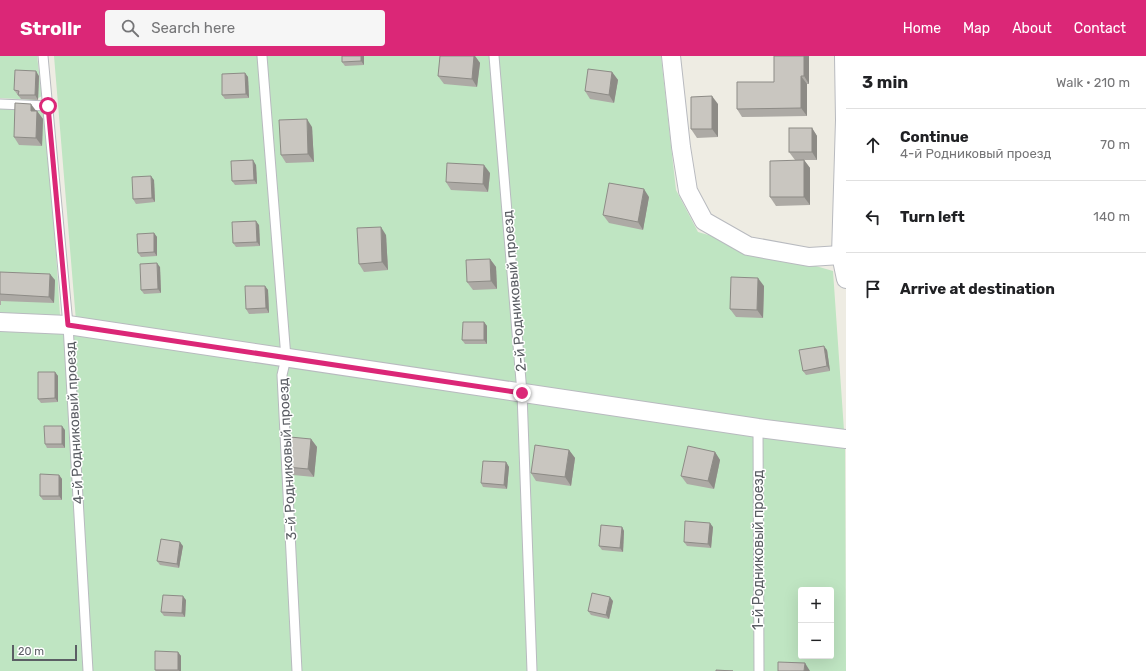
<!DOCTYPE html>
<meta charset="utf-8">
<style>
:root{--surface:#fff;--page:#f6f6f6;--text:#202124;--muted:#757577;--line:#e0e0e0;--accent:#db2777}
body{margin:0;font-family:Rubik,sans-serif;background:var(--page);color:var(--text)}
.controls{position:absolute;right:12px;bottom:12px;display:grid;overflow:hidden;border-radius:4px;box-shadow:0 4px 16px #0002}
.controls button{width:36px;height:36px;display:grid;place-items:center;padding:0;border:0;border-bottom:1px solid var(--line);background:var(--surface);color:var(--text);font:20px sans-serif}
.scale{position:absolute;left:12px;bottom:10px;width:65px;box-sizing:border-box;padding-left:4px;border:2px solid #5b5e64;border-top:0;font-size:11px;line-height:14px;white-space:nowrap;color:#5b5e64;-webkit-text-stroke:3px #fff;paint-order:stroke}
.stop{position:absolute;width:12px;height:12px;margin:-9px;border:3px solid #db2777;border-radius:50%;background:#fff}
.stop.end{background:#db2777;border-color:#fff;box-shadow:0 1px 4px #0008}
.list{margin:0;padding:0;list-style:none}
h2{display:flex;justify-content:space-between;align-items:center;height:52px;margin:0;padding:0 16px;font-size:17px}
h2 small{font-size:13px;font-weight:400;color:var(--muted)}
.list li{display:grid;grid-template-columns:26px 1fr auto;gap:12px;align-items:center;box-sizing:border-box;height:72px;padding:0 16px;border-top:1px solid var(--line)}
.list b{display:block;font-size:15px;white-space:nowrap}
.list p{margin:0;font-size:13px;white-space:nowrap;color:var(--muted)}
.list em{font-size:13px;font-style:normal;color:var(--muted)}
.icon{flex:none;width:22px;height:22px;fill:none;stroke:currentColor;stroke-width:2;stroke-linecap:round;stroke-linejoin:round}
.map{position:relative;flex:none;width:846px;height:615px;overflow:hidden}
header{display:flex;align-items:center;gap:24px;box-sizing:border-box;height:56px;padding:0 20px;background:var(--accent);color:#fff}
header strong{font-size:19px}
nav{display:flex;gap:22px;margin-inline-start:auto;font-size:14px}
.search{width:280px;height:36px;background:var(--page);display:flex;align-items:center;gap:10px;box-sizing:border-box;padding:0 14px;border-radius:4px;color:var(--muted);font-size:15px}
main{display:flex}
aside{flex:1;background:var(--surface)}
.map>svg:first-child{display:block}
</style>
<header>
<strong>Strollr</strong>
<div class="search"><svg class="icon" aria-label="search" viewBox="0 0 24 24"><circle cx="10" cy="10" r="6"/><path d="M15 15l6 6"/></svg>Search here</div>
<nav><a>Home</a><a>Map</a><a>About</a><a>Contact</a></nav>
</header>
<main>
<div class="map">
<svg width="846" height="615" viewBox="0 0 846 615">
<rect width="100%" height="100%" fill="#eeece3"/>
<!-- green -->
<g fill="#bfe5c2" fill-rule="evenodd">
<polygon points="0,0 37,0 42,40 35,44 0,42"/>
<path d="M54,0H661L676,134L698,176L833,215L845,389L846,615H0V273L77,277ZM801,534H831V600H801Z"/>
<polygon points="0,52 45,54 47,58 60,259 55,264 0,260"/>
</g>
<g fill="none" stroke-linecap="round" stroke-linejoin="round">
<defs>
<g id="lane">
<polyline points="43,0 68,269 88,615"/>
<polyline points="262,0 286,302 282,319 297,615"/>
<polyline points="494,0 522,337 532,615"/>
<polyline points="0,48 48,50"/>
<polyline points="758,372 759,615"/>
</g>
<g id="street">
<polyline points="671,0 681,91 688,135 704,165 748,190 809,201 841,199"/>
<polyline points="844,0 845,64 841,199 846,223"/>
<polyline points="0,266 68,269 758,372 846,383"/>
</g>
</defs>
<!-- lane casing -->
<use href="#lane" stroke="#b8babf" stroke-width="11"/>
<!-- street casing -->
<use href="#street" stroke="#b8babf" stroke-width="20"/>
<!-- lane -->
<use href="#lane" stroke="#fff" stroke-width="9"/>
<!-- street -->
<use href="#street" stroke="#fff" stroke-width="18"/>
</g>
<!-- wall -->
<g fill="#adaaa5">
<polygon points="364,0 364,9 345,10 342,6"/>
<polygon points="474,0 475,0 480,7 477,31 444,28 438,20"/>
<polygon points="774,0 809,0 809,28 807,28 807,60 742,61 737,53 774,26"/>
<polygon points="612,16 618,24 614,47 590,43 585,35"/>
<polygon points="245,17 248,21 249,42 225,43 222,39"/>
<polygon points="39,20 38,44 21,43 14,34"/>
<polygon points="718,48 718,81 697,82 691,73"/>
<polygon points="37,55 43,63 42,90 19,89 14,81"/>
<polygon points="312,71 314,106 286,107 281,99"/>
<polygon points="812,72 817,80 817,104 795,104 789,96"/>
<polygon points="804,104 810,112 810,149 776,150 770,141"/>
<polygon points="256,109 257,128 235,129 232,125"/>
<polygon points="490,117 488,136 451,134 446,126"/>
<polygon points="154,124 155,146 136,148 133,143"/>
<polygon points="649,141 643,174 609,167 603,159"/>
<polygon points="259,169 260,190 236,191 233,187"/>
<polygon points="154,177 157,181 157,200 141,201 138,197"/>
<polygon points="386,179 388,214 364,216 359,208"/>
<polygon points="490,203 496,211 497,233 473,234 467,226"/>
<polygon points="160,211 161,237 144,238 141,234"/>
<polygon points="0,216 55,224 54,247 1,245 1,249 0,249"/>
<polygon points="265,230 268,234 269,257 249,258 246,253"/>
<polygon points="764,230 763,262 736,261 730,253"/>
<polygon points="484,266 487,270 487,288 465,288 462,284"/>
<polygon points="827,294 830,315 806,319 803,315"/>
<polygon points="55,316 58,320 58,346 41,347 38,343"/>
<polygon points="65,374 65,392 47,392 45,388"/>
<polygon points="311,383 317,391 314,421 293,419 287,411"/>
<polygon points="569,394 575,402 571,430 536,425 531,417"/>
<polygon points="715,396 720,404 714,433 687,428 681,420"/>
<polygon points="506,406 509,411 507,433 483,431 481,427"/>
<polygon points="59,419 62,423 62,444 43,444 40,440"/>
<polygon points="622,471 624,475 623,496 602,494 599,490"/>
<polygon points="713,471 711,492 687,490 684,486"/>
<polygon points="183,490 179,512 160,509 157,505"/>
<polygon points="186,544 185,561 164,560 161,556"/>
<polygon points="613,545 609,563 591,559 588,555"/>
<polygon points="178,596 181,600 181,615 156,615 155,614"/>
</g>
<!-- shaded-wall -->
<g fill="#8d8b86">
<polygon points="361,0 364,0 364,9 361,5"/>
<polygon points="474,0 475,0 480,7 477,31 472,23"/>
<polygon points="804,0 809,0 809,28 804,20"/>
<polygon points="36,15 39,20 38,44 35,39"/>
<polygon points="612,16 618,24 614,47 609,39"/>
<polygon points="245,17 248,21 249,42 246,38"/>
<polygon points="801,20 807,28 807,60 801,52"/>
<polygon points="712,40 718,48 718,81 712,73"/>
<polygon points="31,48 37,56 31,55"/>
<polygon points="37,55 43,63 42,90 36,82"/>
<polygon points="307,63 312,71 314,106 308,98"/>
<polygon points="812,72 817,80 817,104 812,96"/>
<polygon points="253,104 256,109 257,128 254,124"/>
<polygon points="804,104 810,112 810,149 804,141"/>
<polygon points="484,109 490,117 488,136 483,128"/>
<polygon points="151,120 154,124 155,146 152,142"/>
<polygon points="644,133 649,141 643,174 638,166"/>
<polygon points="256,165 259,169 260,190 257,186"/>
<polygon points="381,171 386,179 388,214 382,206"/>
<polygon points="154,177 157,181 157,200 154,196"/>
<polygon points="490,203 496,211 497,233 491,225"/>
<polygon points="157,207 160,211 161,237 158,233"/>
<polygon points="50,218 55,224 54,247 49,241"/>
<polygon points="758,222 764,230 763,262 757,254"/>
<polygon points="265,230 268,234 269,257 266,252"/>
<polygon points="484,266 487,270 487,288 484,284"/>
<polygon points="824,290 827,294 830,315 827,310"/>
<polygon points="55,316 58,320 58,346 55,342"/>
<polygon points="62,370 65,374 65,392 62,388"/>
<polygon points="311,383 317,391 314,421 308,413"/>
<polygon points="569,394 575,402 571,430 565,421"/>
<polygon points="715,396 720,404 714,433 708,425"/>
<polygon points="506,406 509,411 507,433 504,429"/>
<polygon points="59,419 62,423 62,444 59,440"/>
<polygon points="710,467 713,471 711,492 708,488"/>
<polygon points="622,471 624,475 623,496 620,492"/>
<polygon points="180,486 183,490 179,512 177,508"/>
<polygon points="183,540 186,544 185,561 182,557"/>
<polygon points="610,541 613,545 609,563 606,559"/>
<polygon points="178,596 181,600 181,615 179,615 178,614"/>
<polygon points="805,607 810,615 804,615"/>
</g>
<!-- building -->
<g fill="#c9c6c0" stroke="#8d8b86">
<polygon points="342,0 361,0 361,5 342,6"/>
<polygon points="440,0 474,0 472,23 438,20"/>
<polygon points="774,0 804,0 804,20 801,20 801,52 737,53 737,26 774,26"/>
<polygon points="588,13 612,16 609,39 585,35"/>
<polygon points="15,14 36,15 35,39 18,39 19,35 14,34"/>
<polygon points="245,17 246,38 222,39 222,18"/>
<polygon points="712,40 712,73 691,73 691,41"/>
<polygon points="15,47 31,48 31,55 37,55 36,82 14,81"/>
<polygon points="307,63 308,98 281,99 279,64"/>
<rect x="789" y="72" width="23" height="24"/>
<polygon points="253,104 254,124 232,125 231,105"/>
<polygon points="804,104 804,141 770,141 770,105"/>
<polygon points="447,107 484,109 483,128 446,126"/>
<polygon points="151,120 152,142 133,143 132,121"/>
<polygon points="609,127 644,133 638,166 603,159"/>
<polygon points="256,165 257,186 233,187 232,166"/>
<polygon points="381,171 382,206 359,208 357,172"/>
<polygon points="154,177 154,196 138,197 137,178"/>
<polygon points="490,203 491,225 467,226 466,204"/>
<polygon points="157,207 158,233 141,234 140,208"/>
<polygon points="0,216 50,218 49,241 0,238"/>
<polygon points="731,221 758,222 757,254 730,253"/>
<polygon points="245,230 265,230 266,252 246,253"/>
<polygon points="463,266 484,266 484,284 462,284"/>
<polygon points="824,290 827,310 803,315 799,294"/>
<polygon points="38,316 55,316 55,342 38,343"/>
<polygon points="44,370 62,370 62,388 45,388"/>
<polygon points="290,381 311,383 308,413 287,411"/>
<polygon points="535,389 569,394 565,421 531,417"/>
<polygon points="688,390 715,396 708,425 681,420"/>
<polygon points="483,405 506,406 504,429 481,427"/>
<polygon points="40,418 59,419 59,440 40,440"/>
<polygon points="685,465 710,467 708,488 684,486"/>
<polygon points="601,469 622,471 620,492 599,490"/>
<polygon points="161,483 180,486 177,508 157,505"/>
<polygon points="592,537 610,541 606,559 588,555"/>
<polygon points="163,539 183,540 182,557 161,556"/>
<polygon points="155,595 178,596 178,614 155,614"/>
<polygon points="778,606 805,607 804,615 778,615"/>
<polygon points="716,614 733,615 716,615"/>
</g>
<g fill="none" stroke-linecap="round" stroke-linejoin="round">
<!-- route -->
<polyline stroke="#db2777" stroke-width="5" points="48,50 68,269 522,337"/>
</g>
<g text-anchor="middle" stroke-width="3" stroke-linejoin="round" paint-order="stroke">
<!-- street labels -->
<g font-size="14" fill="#5b5e64" stroke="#fff">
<text transform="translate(514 235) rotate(-95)" y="5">2-й Родниковый проезд</text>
<text transform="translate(74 367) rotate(-93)" y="5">4-й Родниковый проезд</text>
<text transform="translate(287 403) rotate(-93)" y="5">3-й Родниковый проезд</text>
<text transform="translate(758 494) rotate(-90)" y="5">1-й Родниковый проезд</text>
</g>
</g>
</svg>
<div class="controls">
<button>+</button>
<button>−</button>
</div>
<div class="scale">20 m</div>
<div class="stop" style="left:48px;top:50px"></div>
<div class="stop end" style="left:522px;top:337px"></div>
</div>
<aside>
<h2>3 min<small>Walk · 210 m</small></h2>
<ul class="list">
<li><svg class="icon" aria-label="ahead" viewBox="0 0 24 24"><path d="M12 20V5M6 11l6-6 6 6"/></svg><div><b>Continue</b><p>4-й Родниковый проезд</p></div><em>70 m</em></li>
<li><svg class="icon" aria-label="left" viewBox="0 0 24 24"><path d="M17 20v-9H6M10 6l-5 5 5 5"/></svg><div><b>Turn left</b></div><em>140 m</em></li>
<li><svg class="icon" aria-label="arrive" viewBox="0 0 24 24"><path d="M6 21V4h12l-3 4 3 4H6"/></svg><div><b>Arrive at destination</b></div></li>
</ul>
</aside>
</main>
